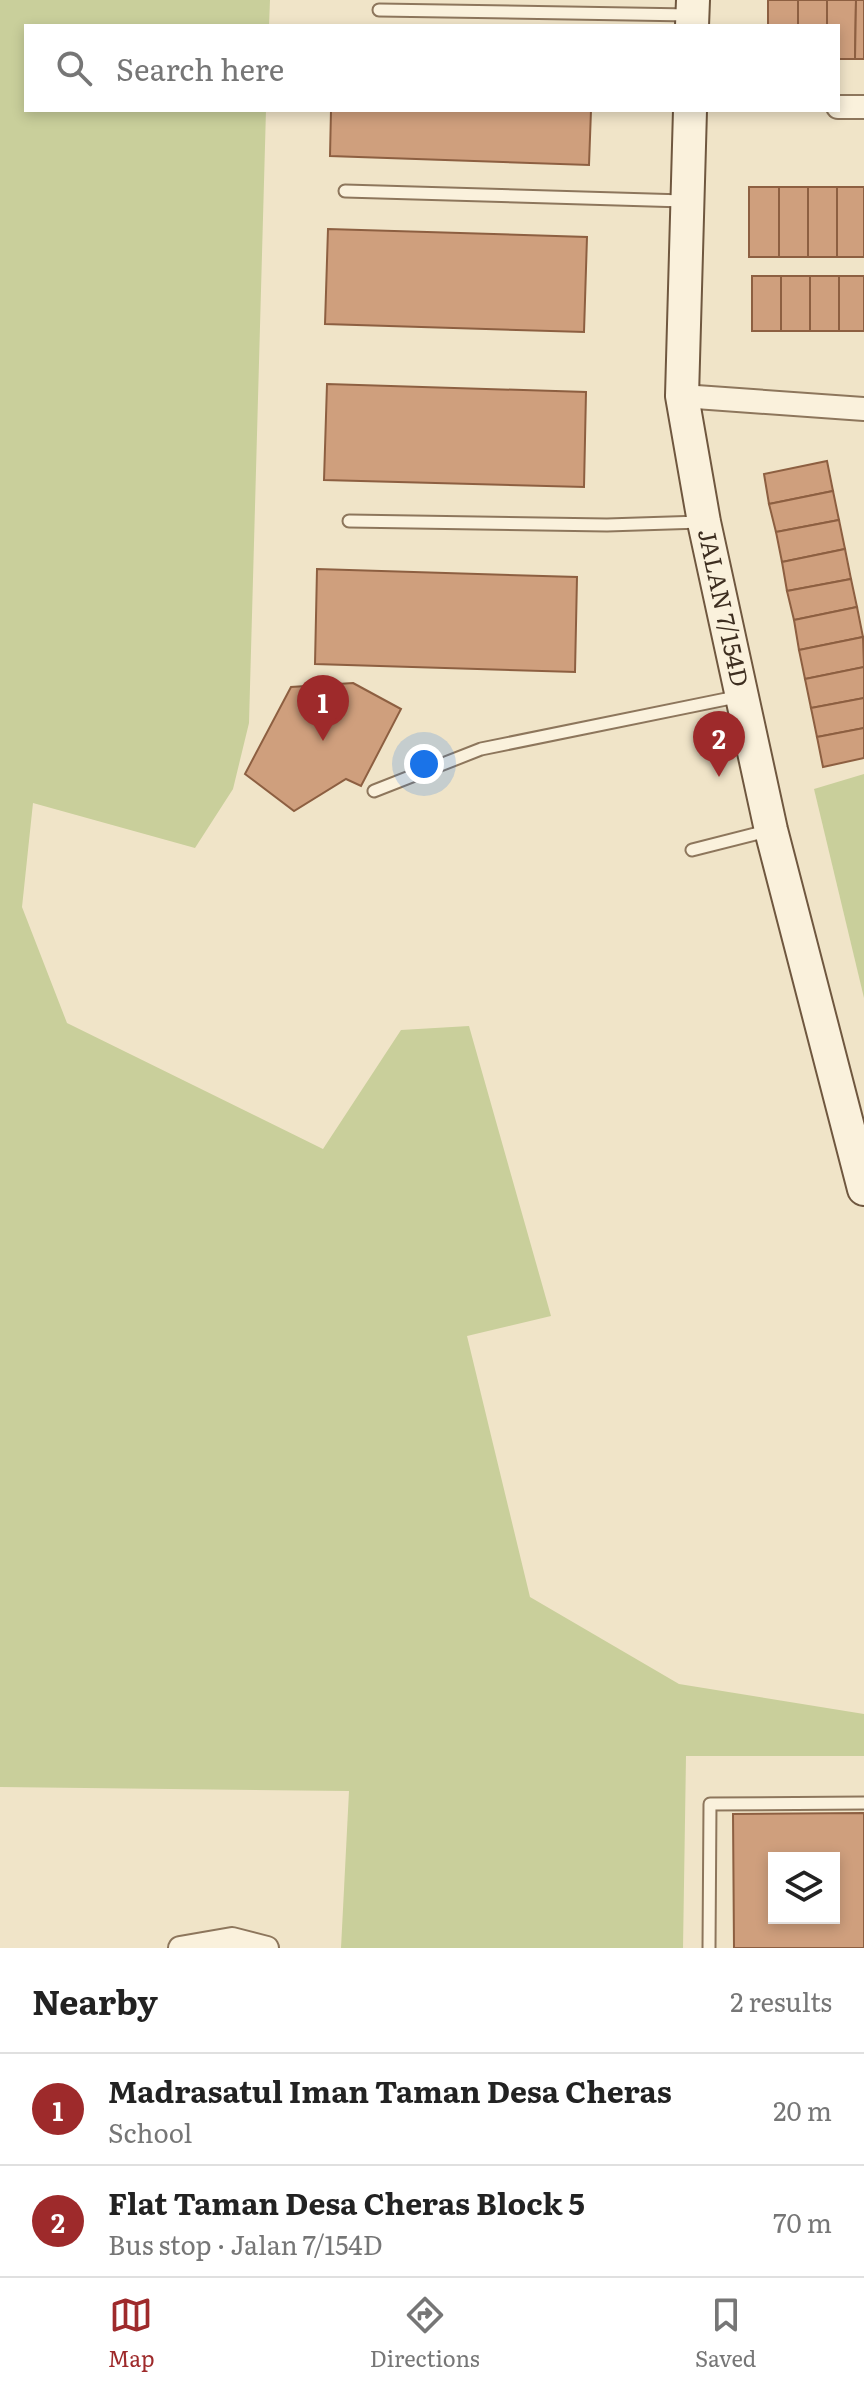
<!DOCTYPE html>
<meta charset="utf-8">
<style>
:root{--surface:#fff;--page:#f6f6f6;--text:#222;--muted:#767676;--line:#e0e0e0;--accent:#9e2a2b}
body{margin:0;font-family:Literata,serif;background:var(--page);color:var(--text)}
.controls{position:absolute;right:24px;bottom:24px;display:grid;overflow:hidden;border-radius:0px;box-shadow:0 4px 12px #0003}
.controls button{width:72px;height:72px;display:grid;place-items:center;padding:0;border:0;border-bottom:2px solid var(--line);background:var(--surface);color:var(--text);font:40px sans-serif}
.you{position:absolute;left:424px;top:764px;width:28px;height:28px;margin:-20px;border:6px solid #fff;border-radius:50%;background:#1a73e8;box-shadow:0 0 0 12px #1a73e833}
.badge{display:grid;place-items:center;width:52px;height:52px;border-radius:50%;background:var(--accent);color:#fff;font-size:26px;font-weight:700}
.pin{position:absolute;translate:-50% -66px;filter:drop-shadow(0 2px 4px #0008)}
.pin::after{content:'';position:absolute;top:42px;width:28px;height:24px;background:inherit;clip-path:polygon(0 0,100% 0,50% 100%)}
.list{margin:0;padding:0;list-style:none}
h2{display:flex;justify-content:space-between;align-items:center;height:104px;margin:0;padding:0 32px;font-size:34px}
h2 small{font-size:26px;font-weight:400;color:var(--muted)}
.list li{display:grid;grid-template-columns:52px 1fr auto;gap:24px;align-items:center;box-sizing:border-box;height:112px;padding:0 32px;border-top:2px solid var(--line)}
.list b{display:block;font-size:30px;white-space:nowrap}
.list p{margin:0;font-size:26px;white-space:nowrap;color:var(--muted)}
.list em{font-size:26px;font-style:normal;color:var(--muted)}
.icon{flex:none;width:44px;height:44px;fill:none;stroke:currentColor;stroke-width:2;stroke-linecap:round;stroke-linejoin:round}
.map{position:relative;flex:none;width:864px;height:1948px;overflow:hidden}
.search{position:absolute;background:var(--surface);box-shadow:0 4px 12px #0003;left:24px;right:24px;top:24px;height:88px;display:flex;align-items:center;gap:20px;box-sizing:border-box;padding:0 28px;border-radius:0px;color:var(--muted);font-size:30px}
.sheet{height:328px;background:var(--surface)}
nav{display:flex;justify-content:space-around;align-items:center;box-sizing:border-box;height:112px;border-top:2px solid var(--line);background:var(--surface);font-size:22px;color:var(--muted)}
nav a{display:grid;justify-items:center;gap:4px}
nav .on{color:var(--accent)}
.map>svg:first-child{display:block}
</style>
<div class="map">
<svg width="864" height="1948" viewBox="0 0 864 1948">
<rect width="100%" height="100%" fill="#f0e4c8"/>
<!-- green -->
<g fill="#c9cf9b">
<polygon points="0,0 270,0 269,26 26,26 26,110 266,110 249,723 233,789 195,848 33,803 22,907 67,1023 323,1149 401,1030 469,1026 551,1316 467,1336 530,1597 679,1684 864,1714 864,1756 686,1756 683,1948 341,1948 349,1791 0,1787"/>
<polygon points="864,774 864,998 814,789"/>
</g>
<!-- building -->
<g fill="#cf9f7d" stroke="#8d5f41" stroke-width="2" fill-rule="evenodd">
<rect x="768" y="0" width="30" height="26"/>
<rect x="798" y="0" width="29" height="26"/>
<polygon points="827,0 856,0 855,59 838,59 838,26 827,26"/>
<polygon points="856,0 864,0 864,59 855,59"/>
<polygon points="331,110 591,110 589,165 330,156"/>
<rect x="749" y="187" width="30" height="70"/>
<rect x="779" y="187" width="29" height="70"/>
<rect x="808" y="187" width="29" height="70"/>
<rect x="837" y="187" width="27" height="70"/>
<polygon points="328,229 587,237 584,332 325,324"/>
<rect x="752" y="276" width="29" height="55"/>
<rect x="781" y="276" width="29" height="55"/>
<rect x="810" y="276" width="29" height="55"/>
<rect x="839" y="276" width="25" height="55"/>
<polygon points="327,384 586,392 584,487 324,480"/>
<polygon points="827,461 833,491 769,504 764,474"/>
<polygon points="833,491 839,520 776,532 769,504"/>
<polygon points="839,520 845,549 782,562 776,532"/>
<polygon points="845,549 851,579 787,591 782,562"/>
<polygon points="317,569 577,577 575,672 315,664"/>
<polygon points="851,579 857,607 794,620 787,591"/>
<polygon points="857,607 863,637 799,650 794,620"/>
<polygon points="863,637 864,667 805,679 799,650"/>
<polygon points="864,667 864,698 811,708 805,679"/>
<polygon points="353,683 401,709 361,786 346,779 294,811 245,774 291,687"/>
<polygon points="864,698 864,728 817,737 811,708"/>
<polygon points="864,728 864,758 823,767 817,737"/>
<path d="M864,1813V1948H734L733,1814ZM774,1858H834V1918H774Z"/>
</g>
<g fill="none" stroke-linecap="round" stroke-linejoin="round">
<defs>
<g id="lane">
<polyline points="379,10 690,15"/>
<polyline points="345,191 684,201"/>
<polyline points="349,521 607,525 701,522"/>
<polyline points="374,791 481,749 741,696"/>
<polyline points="692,850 767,831"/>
<polyline points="709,1948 710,1804 864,1803"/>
</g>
<g id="street">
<polyline points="838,107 864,107"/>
<polyline points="682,396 864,409"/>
<polyline points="180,1948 232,1939 267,1948"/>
</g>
<g id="secondary">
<polyline points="692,26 693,0"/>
<path id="s1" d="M690,110L682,396L704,522L771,830L864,1189"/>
</g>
</defs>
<!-- lane casing -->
<use href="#lane" stroke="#8d765c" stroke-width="15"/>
<!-- street casing -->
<use href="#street" stroke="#8d765c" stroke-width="26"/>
<!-- secondary casing -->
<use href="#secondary" stroke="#6f573f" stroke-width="36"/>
<!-- lane -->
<use href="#lane" stroke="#faf1dc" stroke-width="11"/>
<!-- street -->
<use href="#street" stroke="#faf1dc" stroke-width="22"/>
<!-- secondary -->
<use href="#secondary" stroke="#faf1dc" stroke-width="32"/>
</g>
<g text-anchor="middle" stroke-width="6" stroke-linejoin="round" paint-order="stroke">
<!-- street labels -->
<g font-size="24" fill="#3d2e20" stroke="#f7eed8">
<text dy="8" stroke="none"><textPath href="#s1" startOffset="502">JALAN 7/154D</textPath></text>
</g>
</g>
</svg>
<div class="controls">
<button><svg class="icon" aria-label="layers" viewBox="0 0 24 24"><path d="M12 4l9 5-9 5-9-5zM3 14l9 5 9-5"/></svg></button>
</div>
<div class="you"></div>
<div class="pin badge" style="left:323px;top:741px">1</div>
<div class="pin badge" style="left:719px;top:777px">2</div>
<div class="search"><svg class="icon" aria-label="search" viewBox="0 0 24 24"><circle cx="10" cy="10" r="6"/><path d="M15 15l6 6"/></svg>Search here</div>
</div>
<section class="sheet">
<h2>Nearby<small>2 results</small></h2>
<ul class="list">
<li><span class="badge">1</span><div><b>Madrasatul Iman Taman Desa Cheras</b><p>School</p></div><em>20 m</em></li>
<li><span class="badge">2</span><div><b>Flat Taman Desa Cheras Block 5</b><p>Bus stop · Jalan 7/154D</p></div><em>70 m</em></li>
</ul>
</section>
<nav>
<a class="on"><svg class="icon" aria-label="map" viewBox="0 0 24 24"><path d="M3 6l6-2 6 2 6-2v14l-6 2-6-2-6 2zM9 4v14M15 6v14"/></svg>Map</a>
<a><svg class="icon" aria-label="directions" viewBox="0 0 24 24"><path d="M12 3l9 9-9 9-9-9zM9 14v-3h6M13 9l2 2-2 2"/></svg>Directions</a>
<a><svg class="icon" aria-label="saved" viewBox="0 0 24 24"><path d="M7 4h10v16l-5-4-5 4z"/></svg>Saved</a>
</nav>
